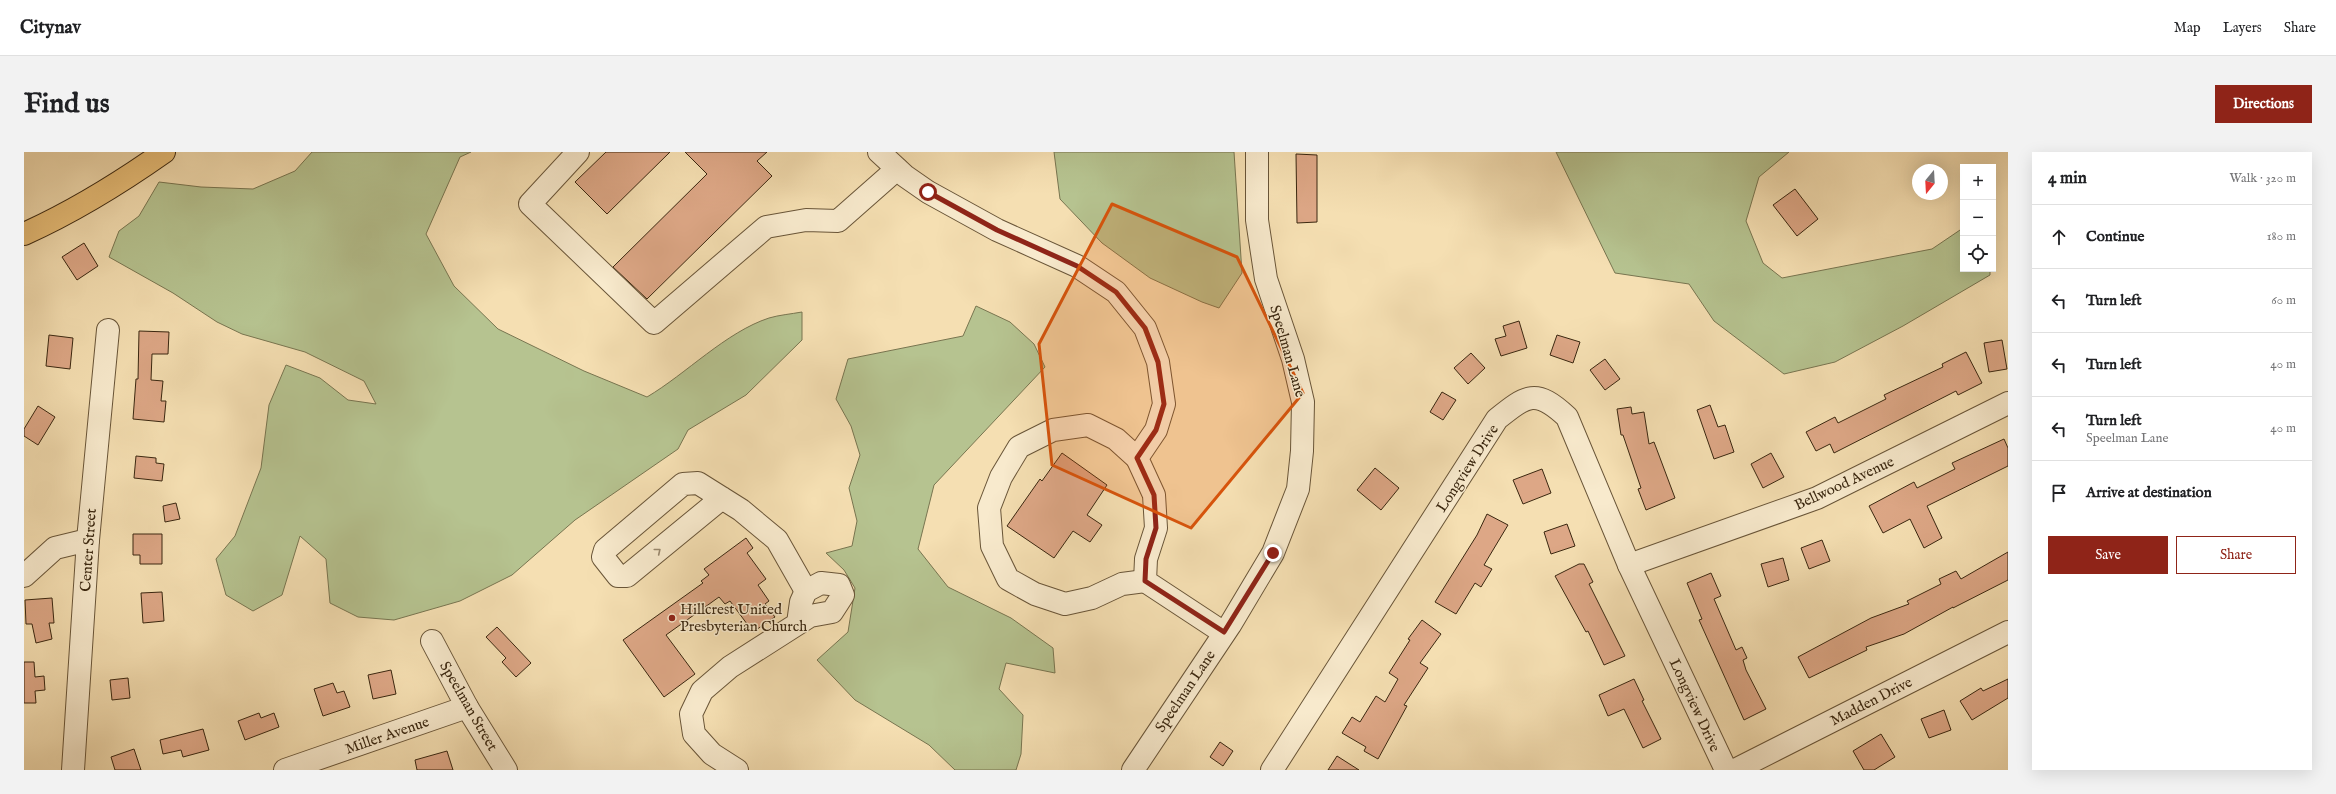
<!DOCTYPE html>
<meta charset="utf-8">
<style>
:root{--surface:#fff;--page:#f2f2f2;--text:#202124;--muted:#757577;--line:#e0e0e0;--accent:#8f2418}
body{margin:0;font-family:"IM FELL English",serif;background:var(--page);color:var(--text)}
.controls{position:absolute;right:12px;top:12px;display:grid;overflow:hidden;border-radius:0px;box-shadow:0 4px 16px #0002}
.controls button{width:36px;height:36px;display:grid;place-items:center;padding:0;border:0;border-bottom:1px solid var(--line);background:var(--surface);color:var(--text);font:20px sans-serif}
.compass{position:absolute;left:1888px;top:12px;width:36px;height:36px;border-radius:50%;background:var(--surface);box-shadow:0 4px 16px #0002;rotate:198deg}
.stop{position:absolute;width:12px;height:12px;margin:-9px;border:3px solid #8f2418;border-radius:50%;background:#fff}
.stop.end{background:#8f2418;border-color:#fff;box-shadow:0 1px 4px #0008}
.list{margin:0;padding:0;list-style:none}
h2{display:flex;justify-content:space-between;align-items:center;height:52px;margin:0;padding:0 16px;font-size:17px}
h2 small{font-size:13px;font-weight:400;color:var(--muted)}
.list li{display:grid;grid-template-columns:26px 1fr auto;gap:12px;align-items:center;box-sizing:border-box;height:64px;padding:0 16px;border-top:1px solid var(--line)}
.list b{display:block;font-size:15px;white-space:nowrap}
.list p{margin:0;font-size:13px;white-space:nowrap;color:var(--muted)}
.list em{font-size:13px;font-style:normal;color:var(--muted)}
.actions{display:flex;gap:8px;padding:12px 16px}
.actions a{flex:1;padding:9px 0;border:1px solid var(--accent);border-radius:0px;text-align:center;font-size:14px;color:var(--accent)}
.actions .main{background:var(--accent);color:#fff}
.icon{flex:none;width:22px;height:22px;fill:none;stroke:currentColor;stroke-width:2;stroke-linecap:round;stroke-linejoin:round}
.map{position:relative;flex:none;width:1984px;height:618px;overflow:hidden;border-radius:0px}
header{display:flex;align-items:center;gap:24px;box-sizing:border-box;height:56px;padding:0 20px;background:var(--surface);border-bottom:1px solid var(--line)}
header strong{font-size:19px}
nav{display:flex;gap:22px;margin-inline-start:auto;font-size:14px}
.intro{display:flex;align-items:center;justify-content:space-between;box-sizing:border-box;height:96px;padding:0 24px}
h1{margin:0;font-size:28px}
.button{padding:10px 18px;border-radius:0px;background:var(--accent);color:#fff;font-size:14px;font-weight:700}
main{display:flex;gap:24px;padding:0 24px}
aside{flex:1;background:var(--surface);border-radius:0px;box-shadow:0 4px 16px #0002}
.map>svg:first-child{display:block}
</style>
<header>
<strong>Citynav</strong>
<nav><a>Map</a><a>Layers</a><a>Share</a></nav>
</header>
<div class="intro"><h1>Find us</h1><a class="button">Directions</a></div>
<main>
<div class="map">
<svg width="1984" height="618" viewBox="0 0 1984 618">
<rect width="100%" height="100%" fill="#f5dfb2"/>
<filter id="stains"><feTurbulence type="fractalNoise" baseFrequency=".005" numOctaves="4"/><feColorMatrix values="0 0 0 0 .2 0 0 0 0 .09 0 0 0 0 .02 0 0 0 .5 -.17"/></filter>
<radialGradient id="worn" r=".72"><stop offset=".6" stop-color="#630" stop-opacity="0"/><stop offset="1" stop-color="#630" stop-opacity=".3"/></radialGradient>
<!-- green -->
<g fill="#b6c390" stroke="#787550">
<path d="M288,0H447L436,5L402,82L430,134L474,177L560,219L623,245C662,222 702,180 745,166C755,163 767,162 778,160V188L722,243L664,278L654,297L551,368L488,423L436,449L370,468L334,465L306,451L302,407L276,384L258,443L229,459L202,443L192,407L211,384L237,316L245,253L262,213L296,226L324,248L352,252L340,229L281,200L218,182L193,170L149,141L85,105L95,79L115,64L135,30L177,35L229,37L271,19Z"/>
<polygon points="1030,0 1210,0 1218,121 1195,156 1178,150 1126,126 1078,91 1036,47"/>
<polygon points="1532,0 1765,0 1735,25 1722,69 1739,111 1758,126 1908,97 1939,76 1939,117 1966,117 1966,123 1879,174 1811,210 1760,222 1690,169 1665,132 1591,121"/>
<polygon points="952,154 986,170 1010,192 1021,215 910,333 894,397 924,435 987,466 1029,496 1031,521 982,511 975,537 999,563 997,602 992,618 931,618 905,593 831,548 793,508 824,480 831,436 820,418 802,401 828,394 833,369 825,336 836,303 827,274 812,247 824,207 939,184"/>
</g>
<!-- building -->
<g fill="#dda786" stroke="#3a2710">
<polygon points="582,0 646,0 583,62 551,30"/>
<polygon points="661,0 743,0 733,9 748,24 623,147 589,115 683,22"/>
<polygon points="1272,2 1293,3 1293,70 1273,71"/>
<polygon points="1771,37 1794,67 1773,84 1749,53"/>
<polygon points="60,91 74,114 53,128 38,105"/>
<polygon points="1495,169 1503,196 1477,204 1471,187 1482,184 1479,174"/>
<polygon points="115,179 145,180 144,202 128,202 127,228 139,229 137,249 142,249 140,270 109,267 112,227 114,227"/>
<polygon points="25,183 49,186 46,217 22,214"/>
<polygon points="1533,183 1556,190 1549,211 1526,203"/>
<polygon points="1978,188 1983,217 1965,220 1960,191"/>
<polygon points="1942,200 1958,231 1934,243 1932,239 1810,301 1806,292 1792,299 1782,280 1811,265 1814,271 1862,247 1860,243 1919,215 1918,212"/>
<polygon points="1447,201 1461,216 1444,232 1430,216"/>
<polygon points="1581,207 1596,227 1581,238 1566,218"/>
<polygon points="1418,240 1432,248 1419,268 1406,260"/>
<polygon points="1686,253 1694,275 1701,273 1710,300 1690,307 1673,258"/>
<polygon points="14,254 31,265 14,293 0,284 0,277"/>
<polygon points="1607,255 1608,262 1620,260 1625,292 1630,290 1651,346 1622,358 1614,337 1617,336 1599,283 1597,283 1593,257"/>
<polygon points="1980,287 1984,296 1984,314 1903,354 1918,386 1900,396 1886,367 1859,381 1845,354 1890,330 1893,336 1931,317 1928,311"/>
<polygon points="1038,301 1083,333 1063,363 1078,373 1066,390 1049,379 1030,406 983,374 1016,327 1018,329"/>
<polygon points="1747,301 1760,325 1739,336 1727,312"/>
<polygon points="112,304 132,306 132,311 140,312 138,329 110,326"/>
<polygon points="1351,316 1375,336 1357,358 1333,338"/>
<polygon points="1518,317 1527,341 1499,352 1489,328"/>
<polygon points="152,351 156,367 141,370 139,354"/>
<polygon points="1463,362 1484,373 1460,413 1468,417 1457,435 1451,431 1432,462 1411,450 1453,383"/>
<polygon points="1543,372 1551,394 1527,402 1520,380"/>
<polygon points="109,382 138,382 138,412 116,412 116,403 109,403"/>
<polygon points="722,386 729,396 723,401 742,427 734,433 745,449 741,452 751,465 729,480 706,449 701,452 695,445 642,483 671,522 640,545 599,488 679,431 677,429 685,423 680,417"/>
<polygon points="1798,388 1806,409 1785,417 1777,396"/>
<polygon points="1984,400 1984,428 1929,456 1929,455 1880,482 1842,495 1843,498 1785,526 1774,505 1847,466 1885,452 1883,449 1917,432 1915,427 1932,419 1937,427"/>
<polygon points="1759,406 1765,428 1744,435 1737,412"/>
<polygon points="1555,412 1560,412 1569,430 1565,432 1601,504 1580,513 1564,479 1562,480 1531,424"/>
<polygon points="1687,421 1697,444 1690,447 1712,498 1718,495 1723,506 1719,508 1722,518 1742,557 1720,568 1675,468 1678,467 1663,431"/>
<polygon points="138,440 140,469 119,471 117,441"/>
<polygon points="28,446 30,471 25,471 28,487 12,491 8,472 2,472 1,448"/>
<polygon points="1398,468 1417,482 1396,511 1404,516 1380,553 1383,554 1354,607 1340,599 1342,595 1318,581 1328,565 1336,570 1352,544 1361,550 1374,527 1365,521 1386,488 1384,487"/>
<polygon points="473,475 507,511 492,525 478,510 482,506 462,485"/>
<polygon points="0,510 10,510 11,525 20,524 21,538 11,539 12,551 0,551"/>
<polygon points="367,518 372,542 349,547 344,523"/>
<polygon points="104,526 106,546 88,548 86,528"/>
<polygon points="1610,527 1620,548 1618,549 1637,587 1619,596 1600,557 1584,564 1575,543"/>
<polygon points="1984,527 1984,546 1948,568 1936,549 1957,536 1959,539"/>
<polygon points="309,531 313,541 320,539 326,555 299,564 290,537"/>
<polygon points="1920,558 1927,578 1905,586 1897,567"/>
<polygon points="235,561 237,566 250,561 255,575 221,588 214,569"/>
<polygon points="179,577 185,598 159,605 157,598 139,602 136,588"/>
<polygon points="1857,582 1871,605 1850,618 1840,618 1829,599"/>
<polygon points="1196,590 1209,599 1199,614 1186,605"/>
<polygon points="110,597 117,618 91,618 87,605"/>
<polygon points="423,599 429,618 393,618 391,608"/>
<polygon points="1313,604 1335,618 1304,618"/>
</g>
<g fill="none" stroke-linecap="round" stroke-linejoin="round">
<defs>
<g id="minor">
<polyline points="554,0 506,52 630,171 742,75 782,68 814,69 873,17"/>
<polyline points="855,0 881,24 904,40 973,78 1053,114 1092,140 1121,176 1134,210 1140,252 1132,278 1113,306 1130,343 1132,376 1122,407 1121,429 1200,481"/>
<polyline points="1113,306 1092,287 1064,273 1029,278 995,295 977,325 965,356 968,394 984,427 1011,442 1041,452 1068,446 1098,432 1121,429"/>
<polyline points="698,346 603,424 594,424 579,405 581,398 659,332 674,331 717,358 753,388 782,439"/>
<polyline points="1605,413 1793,346 1984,251"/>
<polyline points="0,424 31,396 64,388"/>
<polyline points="408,489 443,555 482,618"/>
<polyline points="49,618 64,388 84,178"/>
<polyline points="261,618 443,555"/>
<polyline points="713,618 688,602 670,582 667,562 678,539 706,515 786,464 808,460 819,443 815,433 797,431 782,439 777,450 774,471"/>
<polyline points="1109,618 1206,473 1249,401 1274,337 1278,299 1279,250 1269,207 1242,127 1233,68 1233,0"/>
<path d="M1248,618L1473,267C1503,243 1512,236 1543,265L1605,413L1702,618"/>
<polyline points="1711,618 1984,480"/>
</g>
<path id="major" d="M0,82C49,60 96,31 140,0"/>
</defs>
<!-- minor casing -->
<use href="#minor" stroke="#695538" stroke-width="24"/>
<!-- major casing -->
<use href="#major" stroke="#3a2710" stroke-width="24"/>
<!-- minor -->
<use href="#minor" stroke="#f8eacd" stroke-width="22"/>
<!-- major -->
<use href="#major" stroke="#eac079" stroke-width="22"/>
</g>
<!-- one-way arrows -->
<defs><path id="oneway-chevron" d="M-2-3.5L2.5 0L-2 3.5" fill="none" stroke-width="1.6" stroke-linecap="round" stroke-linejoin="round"/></defs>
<use stroke="#99886e" href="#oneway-chevron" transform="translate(634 399) rotate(-39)"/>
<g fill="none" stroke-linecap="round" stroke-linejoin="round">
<!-- route -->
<polyline stroke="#8f2418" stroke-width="5" points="904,40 973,78 1053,114 1092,140 1121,176 1134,210 1140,252 1132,278 1113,306 1130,343 1132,376 1122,407 1121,429 1200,480 1249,401"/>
</g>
<!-- marked area -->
<path fill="#d7540c" fill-opacity="0.2" stroke="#d7540c" stroke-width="3" stroke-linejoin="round" d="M1088,52L1213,105L1279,241L1167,376L1028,313L1015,192Z"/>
<!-- markers -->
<circle fill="#8f2418" stroke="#f8eacd" stroke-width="1.5" cx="648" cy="466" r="4"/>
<g text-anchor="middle" stroke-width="3" stroke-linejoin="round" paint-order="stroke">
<!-- street labels -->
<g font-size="15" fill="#3a2710" stroke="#f8eacd">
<text transform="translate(1264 199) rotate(74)" y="5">Speelman Lane</text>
<text transform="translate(1443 316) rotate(-57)" y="5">Longview Drive</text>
<text transform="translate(1820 331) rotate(-25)" y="5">Bellwood Avenue</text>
<text transform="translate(64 398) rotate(-86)" y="5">Center Street</text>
<text transform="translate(1161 539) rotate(-56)" y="5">Speelman Lane</text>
<text transform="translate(1847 549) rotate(-27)" y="5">Madden Drive</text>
<text transform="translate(1671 553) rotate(65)" y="5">Longview Drive</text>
<text transform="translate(445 554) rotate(60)" y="5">Speelman Street</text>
<text transform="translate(363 583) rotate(-19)" y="5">Miller Avenue</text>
</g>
<!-- poi labels -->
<g font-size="15" fill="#3a2710" stroke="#f8eacd" text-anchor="start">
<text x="656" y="462">Hillcrest United<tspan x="656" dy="17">Presbyterian Church</tspan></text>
</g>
</g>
<rect width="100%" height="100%" filter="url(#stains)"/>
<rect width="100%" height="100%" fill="url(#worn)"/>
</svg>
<div class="controls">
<button>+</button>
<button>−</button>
<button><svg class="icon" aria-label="locate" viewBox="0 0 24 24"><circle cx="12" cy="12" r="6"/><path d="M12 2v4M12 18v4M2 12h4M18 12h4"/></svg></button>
</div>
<svg class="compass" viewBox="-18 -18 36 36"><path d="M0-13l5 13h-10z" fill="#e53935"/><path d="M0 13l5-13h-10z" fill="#757577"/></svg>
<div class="stop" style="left:904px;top:40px"></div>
<div class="stop end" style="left:1249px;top:401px"></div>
</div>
<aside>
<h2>4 min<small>Walk · 320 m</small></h2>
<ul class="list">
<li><svg class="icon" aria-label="ahead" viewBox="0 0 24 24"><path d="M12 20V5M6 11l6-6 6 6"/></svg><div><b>Continue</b></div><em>180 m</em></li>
<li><svg class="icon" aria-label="left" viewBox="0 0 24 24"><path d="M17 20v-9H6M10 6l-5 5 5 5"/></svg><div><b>Turn left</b></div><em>60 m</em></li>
<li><svg class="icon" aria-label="left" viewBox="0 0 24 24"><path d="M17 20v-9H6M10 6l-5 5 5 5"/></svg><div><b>Turn left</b></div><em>40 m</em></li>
<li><svg class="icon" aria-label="left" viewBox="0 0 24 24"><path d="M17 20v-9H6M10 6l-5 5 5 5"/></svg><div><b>Turn left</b><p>Speelman Lane</p></div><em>40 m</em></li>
<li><svg class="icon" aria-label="arrive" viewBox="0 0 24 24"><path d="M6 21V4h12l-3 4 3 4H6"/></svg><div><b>Arrive at destination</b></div></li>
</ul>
<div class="actions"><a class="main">Save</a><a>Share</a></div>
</aside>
</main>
